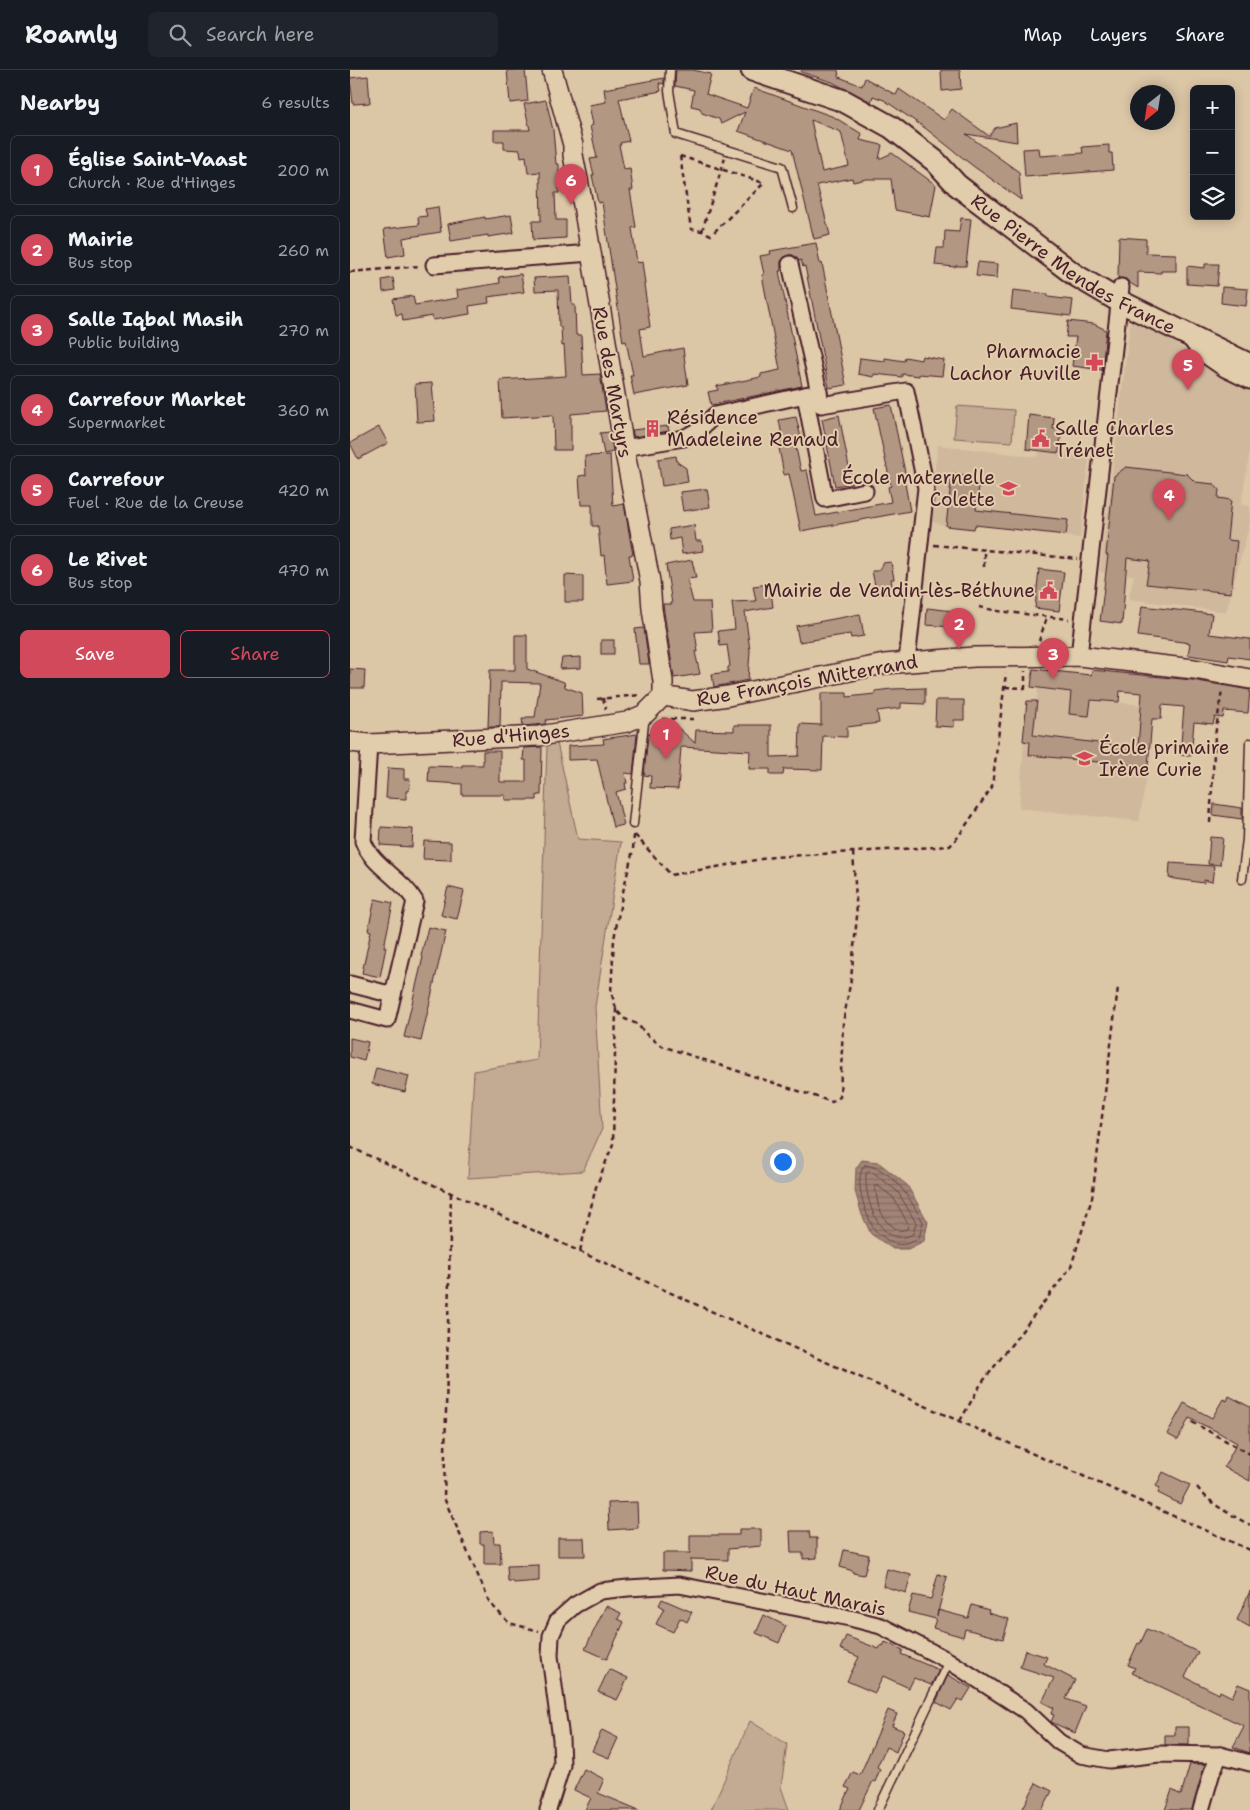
<!DOCTYPE html>
<meta charset="utf-8">
<style>
:root{--surface:#171b24;--page:#20242c;--text:#f1f3f6;--muted:#9ea1a6;--line:#363941;--accent:#d1495b}
body{margin:0;font-family:"Shantell Sans",sans-serif;background:var(--page);color:var(--text)}
.controls{position:absolute;right:15px;top:15px;display:grid;overflow:hidden;border-radius:8px;box-shadow:0 2px 12px #0003}
.controls button{width:45px;height:45px;display:grid;place-items:center;padding:0;border:0;border-bottom:1px solid var(--line);background:var(--surface);color:var(--text);font:25px sans-serif}
.compass{position:absolute;left:780px;top:15px;width:45px;height:45px;border-radius:50%;background:var(--surface);box-shadow:0 2px 12px #0003;rotate:210deg}
.you{position:absolute;left:432px;top:1091px;width:18px;height:18px;margin:-12px;border:4px solid #fff;border-radius:50%;background:#1a73e8;box-shadow:0 0 0 8px #1a73e833}
.badge{display:grid;place-items:center;width:32px;height:32px;border-radius:50%;background:var(--accent);color:#fff;font-size:16px;font-weight:700}
.pin{position:absolute;translate:-50% -41px;filter:drop-shadow(0 1px 2px #0008)}
.pin::after{content:'';position:absolute;top:26px;width:18px;height:15px;background:inherit;clip-path:polygon(0 0,100% 0,50% 100%)}
.list{margin:0;padding:0;list-style:none}
h2{display:flex;justify-content:space-between;align-items:center;height:65px;margin:0;padding:0 20px;font-size:21px}
h2 small{font-size:16px;font-weight:400;color:var(--muted)}
.list li{display:grid;grid-template-columns:32px 1fr auto;gap:15px;align-items:center;box-sizing:border-box;height:70px;margin:0 10px 10px;padding:0 10px;border:1px solid var(--line);border-radius:8px}
.list b{display:block;font-size:19px;white-space:nowrap}
.list p{margin:0;font-size:16px;white-space:nowrap;color:var(--muted)}
.list em{font-size:16px;font-style:normal;color:var(--muted)}
.actions{display:flex;gap:10px;padding:15px 20px}
.actions a{flex:1;padding:11px 0;border:1px solid var(--accent);border-radius:8px;text-align:center;font-size:18px;color:var(--accent)}
.actions .main{background:var(--accent);color:#fff}
.icon{flex:none;width:28px;height:28px;fill:none;stroke:currentColor;stroke-width:2;stroke-linecap:round;stroke-linejoin:round}
.map{position:relative;flex:none;width:900px;height:1740px;overflow:hidden}
header{display:flex;align-items:center;gap:30px;box-sizing:border-box;height:70px;padding:0 25px;background:var(--surface);border-bottom:1px solid var(--line)}
header strong{font-size:24px}
nav{display:flex;gap:28px;margin-inline-start:auto;font-size:18px}
.search{width:350px;height:45px;background:var(--page);display:flex;align-items:center;gap:12px;box-sizing:border-box;padding:0 18px;border-radius:8px;color:var(--muted);font-size:19px}
main{display:flex}
aside{flex:1;background:var(--surface)}
.map>svg:first-child{display:block}
</style>
<header>
<strong>Roamly</strong>
<div class="search"><svg class="icon" aria-label="search" viewBox="0 0 24 24"><circle cx="10" cy="10" r="6"/><path d="M15 15l6 6"/></svg>Search here</div>
<nav><a>Map</a><a>Layers</a><a>Share</a></nav>
</header>
<main>
<aside>
<h2>Nearby<small>6 results</small></h2>
<ul class="list">
<li><span class="badge">1</span><div><b>Église Saint-Vaast</b><p>Church · Rue d'Hinges</p></div><em>200 m</em></li>
<li><span class="badge">2</span><div><b>Mairie</b><p>Bus stop</p></div><em>260 m</em></li>
<li><span class="badge">3</span><div><b>Salle Iqbal Masih</b><p>Public building</p></div><em>270 m</em></li>
<li><span class="badge">4</span><div><b>Carrefour Market</b><p>Supermarket</p></div><em>360 m</em></li>
<li><span class="badge">5</span><div><b>Carrefour</b><p>Fuel · Rue de la Creuse</p></div><em>420 m</em></li>
<li><span class="badge">6</span><div><b>Le Rivet</b><p>Bus stop</p></div><em>470 m</em></li>
</ul>
<div class="actions"><a class="main">Save</a><a>Share</a></div>
</aside>
<div class="map">
<svg width="900" height="1740" viewBox="0 0 900 1740">
<defs>
<pattern id="water-rules" width="6" height="5" patternUnits="userSpaceOnUse" patternTransform="scale(1.25)"><rect width="6" height="5" fill="#a18476"/><path d="M0 2.5h6" fill="none" stroke="#856b61"/></pattern>
</defs>
<rect width="100%" height="100%" fill="#dbc6a6"/>
<filter id="ink" filterUnits="userSpaceOnUse"><feTurbulence type="fractalNoise" baseFrequency=".02" numOctaves="2"/><feDisplacementMap in="SourceGraphic" scale="10" xChannelSelector="R" yChannelSelector="G"/><feConvolveMatrix kernelMatrix="1 2 1 2 8 2 1 2 1" color-interpolation-filters="sRGB"/></filter>
<g filter="url(#ink)">
<!-- built -->
<g fill="#cfb89c">
<polygon points="781,247 900,318 900,380 891,435 900,436 900,452 876,542 779,529 784,505 750,502"/>
<polygon points="588,375 687,387 689,381 739,387 730,468 625,455 624,459 596,456 578,450"/>
<polygon points="688,618 742,624 741,630 803,636 798,697 789,751 669,738 677,631 687,631"/>
</g>
<!-- grass -->
<g fill="#c3aa92" stroke="#86645e">
<polygon points="607,336 664,340 662,372 604,368"/>
<polygon points="207,673 228,769 271,772 245,937 252,1059 233,1101 118,1108 124,1001 187,990 197,676"/>
<polygon points="400,1651 437,1674 431,1717 439,1740 361,1740"/>
</g>
<!-- water -->
<polygon fill="url(#water-rules)" stroke="#7e5c58" points="512,1090 528,1092 557,1115 578,1152 574,1171 558,1179 543,1179 521,1164 512,1145 505,1121 506,1098"/>
<g fill="none" stroke-linecap="round" stroke-linejoin="round">
<!-- shore -->
<g stroke="#6d4749" stroke-width="1">
<path d="M515,1095C544,1099 560,1129 573,1152L569,1168C562,1172 555,1176 546,1174C540,1173 528,1164 524,1159C516,1145 502,1108 515,1095Z"/>
<path d="M519,1102L524,1103L548,1122L566,1153L563,1164C531,1181 514,1130 516,1104Z"/>
<polygon points="525,1116 528,1116 543,1127 558,1154 557,1159 549,1161 536,1151 529,1138"/>
</g>
</g>
<!-- building -->
<g fill="#b29783" stroke="#4a1f2b" fill-rule="evenodd">
<polygon points="157,0 175,0 178,31 160,33"/>
<path d="M326,0H343L361,4L356,24L397,38L404,18L484,47L512,64L510,70L532,75L529,89L542,83L586,115L580,147L545,140L541,109H516L503,112L502,108L467,115L480,165L464,169L442,80L388,61L395,42L371,54L369,49L352,43L350,38L341,36L344,20L325,16ZM461,50L491,62L499,96L472,102Z"/>
<polygon points="452,0 488,0 489,7 512,16 515,8 546,25 549,19 594,50 602,39 639,66 645,58 666,53 667,72 616,64 669,102 671,130 623,96 575,58 534,30 523,26 521,32 482,12 451,2"/>
<polygon points="591,0 610,0 611,19 592,21"/>
<polygon points="18,6 20,33 3,34 0,8"/>
<polygon points="314,8 314,14 309,13 311,21 269,29 279,71 270,73 271,75 269,75 274,99 280,98 283,120 280,120 286,157 282,158 287,193 292,192 295,214 294,214 300,257 290,259 294,286 333,278 338,315 284,325 280,305 283,305 276,271 273,272 252,132 248,133 242,105 244,105 240,89 247,88 240,56 243,55 239,35 256,32 254,19"/>
<polygon points="196,30 203,60 206,94 209,94 209,123 205,123 206,150 216,150 216,168 183,170 182,151 191,151 190,102 178,103 176,86 171,87 170,80 154,79 154,71 144,71 144,60 180,60 174,34"/>
<polygon points="759,75 759,83 762,83 763,100 675,107 673,79 689,78 690,86 733,83 732,77"/>
<polygon points="88,137 91,162 53,168 55,184 38,187 34,159 69,155 68,147 77,146 75,139"/>
<polygon points="161,145 164,163 138,167 138,165 101,171 98,154 135,147 135,149"/>
<polygon points="611,148 621,149 616,196 605,196 605,197 585,195 587,178 594,178 595,161 609,162"/>
<polygon points="769,167 796,169 796,183 826,184 826,201 811,201 811,203 788,202 788,218 780,213 776,209 768,208"/>
<polygon points="466,173 470,194 472,193 496,315 479,318 455,196 453,197 451,190 449,191 443,185 438,185 431,191 431,201 429,201 452,316 361,335 358,322 368,320 367,316 411,307 411,304 430,300 412,205 414,204 410,186 421,184 420,181"/>
<polygon points="628,192 648,194 647,208 626,206"/>
<polygon points="855,194 869,194 867,216 837,214 837,196 855,198"/>
<polygon points="171,204 174,222 138,227 139,233 119,236 120,244 83,250 82,246 53,251 52,244 46,245 43,229 63,226 65,235 108,228 107,220 150,213 149,207"/>
<polygon points="220,206 222,235 225,235 226,265 231,265 233,305 250,304 256,341 221,344 221,380 204,380 203,345 152,348 150,310 216,306 214,275 212,276 211,257 209,257 208,220 185,221 184,208"/>
<polygon points="43,208 45,220 33,222 32,210"/>
<polygon points="872,217 898,219 896,236 871,233"/>
<polygon points="663,220 698,224 698,227 723,230 721,246 661,239"/>
<polygon points="718,251 744,254 756,260 752,300 722,296 726,267 716,267"/>
<polygon points="572,286 594,290 592,306 569,304 569,306 552,304 552,307 524,304 524,307 508,304 510,288 535,291 535,288 554,291 555,287 571,290"/>
<polygon points="82,313 85,351 67,352 65,314"/>
<polygon points="541,335 556,407 554,408 560,441 451,461 439,404 434,405 428,372 433,371 429,350 446,347 451,368 444,369 451,401 457,400 466,446 541,432 538,417 541,416 524,338"/>
<polygon points="489,345 502,413 485,416 472,349"/>
<polygon points="679,345 704,348 703,359 712,359 709,383 676,379"/>
<polygon points="318,356 319,361 284,367 282,360"/>
<polygon points="29,357 38,373 8,389 0,373"/>
<polygon points="260,362 263,382 254,384 250,363"/>
<polygon points="260,385 263,436 274,434 283,485 279,485 283,511 257,514 254,485 251,486 248,456 242,456 242,435 231,435 229,406 236,405 235,386"/>
<polygon points="326,386 327,392 336,398 338,412 312,416 308,389"/>
<polygon points="776,397 837,404 845,412 864,414 869,420 868,428 881,430 877,470 887,471 881,523 796,514 800,491 777,488 772,554 750,551 758,485 756,485 764,406"/>
<polygon points="602,404 630,407 626,440 718,450 716,465 625,455 624,459 596,456"/>
<polygon points="357,419 360,437 333,441 330,422"/>
<polygon points="344,455 346,471 352,471 353,481 332,484 330,468 320,470 319,459"/>
<polygon points="342,490 346,508 337,509 343,532 360,532 362,561 345,562 348,582 345,582 350,604 324,608 314,542 313,534 322,534 316,495"/>
<polygon points="541,492 544,509 541,509 543,522 527,525 522,501 528,501 533,493"/>
<polygon points="689,499 714,502 709,541 685,538"/>
<polygon points="215,505 233,506 233,532 215,532"/>
<polygon points="420,514 423,537 395,542 400,581 398,610 364,617 362,604 378,602 378,597 380,596 377,575 370,576 368,561 385,559 382,532 406,531 403,516"/>
<polygon points="792,536 862,544 859,564 900,569 900,589 879,586 878,591 838,585 840,573 788,566"/>
<polygon points="577,538 603,541 602,557 576,555"/>
<polygon points="510,544 514,566 501,568 500,564 449,572 446,556"/>
<polygon points="294,558 299,594 289,594 285,559"/>
<polygon points="165,565 177,565 177,599 214,612 215,617 232,623 233,646 196,650 195,654 173,656 172,649 176,649 176,647 185,647 190,613 151,612 150,657 138,657 140,600 165,600"/>
<rect x="251" y="570" width="13" height="14"/>
<polygon points="231,587 231,598 210,599 212,588"/>
<polygon points="0,599 15,600 14,618 0,618"/>
<polygon points="683,599 741,605 742,600 761,602 842,610 900,620 898,643 874,641 873,648 865,647 863,654 844,652 841,686 830,685 834,637 812,635 811,649 802,649 798,697 679,685 680,672 673,671 677,631 687,631 683,665 788,678 792,623 770,621 769,632 741,630 739,646 719,644 721,622 681,617"/>
<polygon points="575,618 575,634 551,633 551,638 527,641 529,653 497,657 497,667 473,666 472,700 434,699 433,705 420,705 420,699 399,699 400,681 331,677 328,719 300,718 301,706 294,705 298,664 301,664 313,653 319,660 324,654 345,673 346,660 384,661 384,655 421,655 421,687 449,686 450,654 471,655 471,623 497,623 497,627 525,624 525,621 541,619"/>
<polygon points="586,630 614,630 614,650 604,650 604,657 585,656"/>
<polygon points="287,664 283,704 275,703 277,713 275,713 276,719 266,722 274,755 263,757 247,689 218,690 218,676 254,674 253,669"/>
<polygon points="192,677 191,725 187,725 187,730 155,730 155,725 112,725 112,714 78,712 79,696 112,697 112,695 133,695 133,681 150,681 150,712 176,712 176,690 173,690 174,678"/>
<polygon points="38,698 54,699 54,709 60,709 59,721 56,721 56,729 36,728"/>
<polygon points="864,734 892,738 892,749 863,745"/>
<polygon points="31,757 63,759 62,777 30,775"/>
<polygon points="860,767 873,768 870,795 858,794"/>
<polygon points="74,771 101,772 101,790 73,789"/>
<polygon points="820,793 864,796 862,812 854,810 854,813 819,808"/>
<polygon points="98,817 114,821 107,849 91,845"/>
<polygon points="25,829 43,833 34,877 36,877 30,907 12,903 21,861 18,860"/>
<polygon points="78,857 96,861 71,971 54,967 73,887 71,886"/>
<polygon points="0,968 18,972 14,991 0,987"/>
<polygon points="26,998 59,1006 55,1022 22,1014"/>
<polygon points="879,1326 900,1337 900,1411 874,1397 887,1373 866,1361 839,1348 828,1370 817,1364 834,1333 862,1348 873,1329 877,1331"/>
<polygon points="813,1402 840,1415 830,1434 808,1423 810,1418 806,1416"/>
<polygon points="287,1432 288,1458 259,1460 258,1433"/>
<polygon points="389,1459 411,1459 411,1476 378,1479 378,1490 341,1489 341,1501 313,1500 313,1483 340,1483 340,1465 389,1465"/>
<polygon points="143,1461 144,1473 150,1473 151,1494 134,1494 134,1474 130,1474 130,1462"/>
<polygon points="440,1461 459,1461 460,1468 467,1468 467,1488 453,1489 453,1483 441,1483"/>
<polygon points="208,1468 234,1468 235,1486 208,1486"/>
<polygon points="494,1480 519,1485 514,1505 503,1503 503,1501 490,1497"/>
<polygon points="189,1495 189,1511 164,1513 163,1511 158,1511 157,1496"/>
<polygon points="537,1499 561,1505 556,1523 533,1516"/>
<polygon points="588,1504 597,1507 587,1546 588,1540 618,1548 622,1535 639,1540 638,1543 659,1549 653,1569 615,1559 613,1567 583,1558 586,1549 558,1542 563,1525 581,1529"/>
<polygon points="900,1521 900,1557 887,1550"/>
<polygon points="312,1529 342,1542 337,1552 330,1548 323,1562 306,1554 314,1538 309,1535"/>
<polygon points="256,1536 271,1543 268,1549 274,1552 257,1589 235,1579"/>
<polygon points="414,1545 436,1556 429,1573 406,1563"/>
<polygon points="797,1559 848,1582 835,1607 869,1624 870,1621 882,1627 888,1614 900,1619 900,1683 883,1677 894,1656 782,1603 785,1598 778,1595 788,1573 790,1574"/>
<polygon points="496,1566 529,1579 531,1575 533,1576 535,1572 553,1580 551,1584 589,1600 581,1615 564,1608 559,1618 533,1606 525,1623 497,1611 509,1587 490,1579"/>
<polygon points="675,1580 697,1587 694,1594 725,1610 716,1629 736,1636 725,1663 701,1652 704,1645 701,1644 704,1638 692,1632 704,1608 670,1597"/>
<polygon points="259,1599 278,1608 267,1630 248,1622"/>
<polygon points="598,1605 621,1618 613,1631 608,1629 601,1640 586,1632"/>
<polygon points="538,1640 547,1644 542,1656 554,1661 546,1682 536,1677 527,1697 530,1699 525,1712 523,1711 509,1740 490,1740 500,1719 495,1717 503,1702 510,1705"/>
<polygon points="825,1657 839,1657 839,1675 815,1675 815,1665 825,1665"/>
<polygon points="252,1660 268,1668 259,1688 242,1681"/>
<polygon points="840,1694 855,1694 842,1740 815,1740 822,1720 831,1725"/>
<polygon points="234,1699 254,1709 248,1723 289,1740 235,1740 241,1728 224,1720"/>
<polygon points="686,1713 702,1721 692,1740 672,1740"/>
</g>
<g fill="none" stroke-linecap="round" stroke-linejoin="round">
<defs>
<g id="service">
<polyline points="320,0 319,21 326,64 432,97 443,138"/>
<polyline points="283,754 295,644"/>
<polyline points="892,809 897,769 900,673"/>
<polyline points="528,1740 599,1591"/>
</g>
<g id="minor">
<polyline points="440,194 469,322"/>
<polyline points="84,195 241,183"/>
<polyline points="839,267 849,281 875,299 900,311"/>
<polyline points="455,325 469,322 471,335 556,321 576,418 557,591"/>
<polyline points="274,378 334,368 350,359 365,345 455,325 475,429 515,421"/>
<polyline points="729,586 771,217"/>
<polyline points="0,914 43,925"/>
<path d="M0,940L37,950L65,831C52,808 22,796 13,771L19,674"/>
<polyline points="198,1740 212,1695 211,1669 200,1586 201,1566 208,1550 225,1535 250,1521 278,1518 329,1515 500,1548 531,1556 599,1591 676,1641 709,1672 731,1685 759,1690 809,1684 870,1685 900,1693"/>
<polyline points="851,1740 862,1702 870,1685"/>
</g>
<g id="tertiary">
<polyline points="202,0 223,75 223,85 233,135 274,378 300,511 302,539 313,611 313,626"/>
<polyline points="313,626 343,631 378,626 534,594 624,587 729,586 844,599 900,609"/>
<polyline points="0,672 19,674 189,666 277,652 295,644 313,626"/>
</g>
<g id="secondary">
<path id="s1" d="M402,0L494,31L541,57L585,91L607,115L725,205L769,231L900,295"/>
</g>
</defs>
<!-- service casing -->
<use href="#service" stroke="#4a1f2b" stroke-width="11"/>
<!-- minor casing -->
<use href="#minor" stroke="#4a1f2b" stroke-width="19"/>
<!-- tertiary casing -->
<use href="#tertiary" stroke="#4a1f2b" stroke-width="22"/>
<!-- secondary casing -->
<use href="#secondary" stroke="#4a1f2b" stroke-width="25"/>
<!-- path -->
<g stroke="#4a1f2b" stroke-width="2.5" stroke-dasharray="5 4" stroke-linecap="butt">
<polygon points="330,86 414,113 361,165 352,161 341,159"/>
<polyline points="352,161 375,88"/>
<polyline points="0,202 70,196"/>
<polyline points="584,475 728,489"/>
<polyline points="634,497 634,480"/>
<polyline points="629,537 648,541 719,549"/>
<polyline points="689,571 697,547"/>
<polyline points="655,617 675,618 675,601"/>
<polyline points="253,628 256,639"/>
<polyline points="247,629 290,625"/>
<polyline points="312,649 343,649"/>
<polyline points="860,753 865,666 872,620"/>
<polyline points="284,765 283,780 272,826 264,869 261,922 267,941 275,949 287,954 297,965 312,976 482,1032 490,1027 493,953 501,909 507,846 503,782"/>
<polyline points="285,765 321,805 423,787 600,776 608,767 642,717 656,603"/>
<polyline points="0,1077 354,1238 900,1480"/>
<polyline points="101,1123 94,1428 140,1533 159,1553 189,1561"/>
<polyline points="230,1181 246,1117 263,1074 266,938"/>
<polyline points="610,1351 631,1314 721,1197 742,1128 768,917"/>
<polyline points="842,1352 900,1384"/>
<path d="M847,1417C861,1435 880,1444 900,1455"/>
</g>
<!-- service -->
<use href="#service" stroke="#e1cdab" stroke-width="8"/>
<!-- minor -->
<use href="#minor" stroke="#e1cdab" stroke-width="15"/>
<!-- tertiary -->
<use href="#tertiary" stroke="#e1cdab" stroke-width="19"/>
<!-- secondary -->
<use href="#secondary" stroke="#e1cdab" stroke-width="21"/>
</g>
</g>
<!-- icons -->
<defs>
<symbol id="pharmacy-bare" viewBox="-9 -9 18 18"><path d="M-2-6h4v4h4v4h-4v4h-4v-4h-4v-4h4Z" fill="#d1495b" stroke="#e1cdab" stroke-width="2.5" paint-order="stroke"/></symbol>
<symbol id="building-bare" viewBox="-9 -9 18 18"><path d="M-4-6H4V6H1V3H-1V6H-4ZM-2.5-4.3h1.7v1.8h-1.7ZM.8-4.3h1.7v1.8H.8ZM-2.5-1h1.7V.8h-1.7ZM.8-1h1.7V.8H.8Z" fill="#d1495b" stroke="#e1cdab" stroke-width="2.5" paint-order="stroke"/></symbol>
<symbol id="civic-bare" viewBox="-9 -9 18 18"><path d="M-.6-6.5H3V-4.5H.6V-3L4-1V1h2V6H-6V1h2V-1L-.6-3ZM-1.2 2.5V6h2.4V2.5Z" fill="#d1495b" stroke="#e1cdab" stroke-width="2.5" paint-order="stroke"/></symbol>
<symbol id="school-bare" viewBox="-9 -9 18 18"><path d="M0-5L7-2L0 1L-7-2ZM-4 1L0 2.5L4 1V4Q0 6-4 4Z" fill="#d1495b" stroke="#e1cdab" stroke-width="2.5" paint-order="stroke"/></symbol>
</defs>
<g fill-rule="evenodd">
<use href="#pharmacy-bare" x="732" y="280" width="25" height="25"/>
<use href="#building-bare" x="290" y="346" width="25" height="25"/>
<use href="#civic-bare" x="678" y="356" width="25" height="25"/>
<use href="#school-bare" x="646" y="406" width="25" height="25"/>
<use href="#civic-bare" x="686" y="508" width="25" height="25"/>
<use href="#school-bare" x="722" y="676" width="25" height="25"/>
</g>
<g text-anchor="middle" stroke-width="4" stroke-linejoin="round" paint-order="stroke">
<!-- street labels -->
<g font-size="19" fill="#4a1f2b" stroke="#e1cdab">
<text dy="7" stroke="none"><textPath href="#s1" startOffset="380">Rue Pierre Mendes France</textPath></text>
<text transform="translate(263 312) rotate(80)" y="7">Rue des Martyrs</text>
<text transform="translate(457 610) rotate(-10)" y="7">Rue François Mitterrand</text>
<text transform="translate(161 665) rotate(-5)" y="7">Rue d'Hinges</text>
<text transform="translate(446 1520) rotate(12)" y="7">Rue du Haut Marais</text>
</g>
<!-- poi labels -->
<g font-size="19" fill="#4a1f2b" stroke="#e1cdab" text-anchor="end">
<text x="731" y="288">Pharmacie<tspan x="731" dy="22">Lachor Auville</tspan></text>
<text x="317" y="354" text-anchor="start">Résidence<tspan x="317" dy="22">Madeleine Renaud</tspan></text>
<text x="705" y="365" text-anchor="start">Salle Charles<tspan x="705" dy="22">Trénet</tspan></text>
<text x="645" y="414">École maternelle<tspan x="645" dy="22">Colette</tspan></text>
<text x="685" y="527">Mairie de Vendin-lès-Béthune</text>
<text x="749" y="684" text-anchor="start">École primaire<tspan x="749" dy="22">Irène Curie</tspan></text>
</g>
</g>
</svg>
<div class="controls">
<button>+</button>
<button>−</button>
<button><svg class="icon" aria-label="layers" viewBox="0 0 24 24"><path d="M12 4l9 5-9 5-9-5zM3 14l9 5 9-5"/></svg></button>
</div>
<svg class="compass" viewBox="-18 -18 36 36"><path d="M0-13l5 13h-10z" fill="#e53935"/><path d="M0 13l5-13h-10z" fill="#9ea1a6"/></svg>
<div class="you"></div>
<div class="pin badge" style="left:316px;top:689px">1</div>
<div class="pin badge" style="left:609px;top:579px">2</div>
<div class="pin badge" style="left:703px;top:609px">3</div>
<div class="pin badge" style="left:819px;top:450px">4</div>
<div class="pin badge" style="left:838px;top:320px">5</div>
<div class="pin badge" style="left:221px;top:135px">6</div>
</div>
</main>
